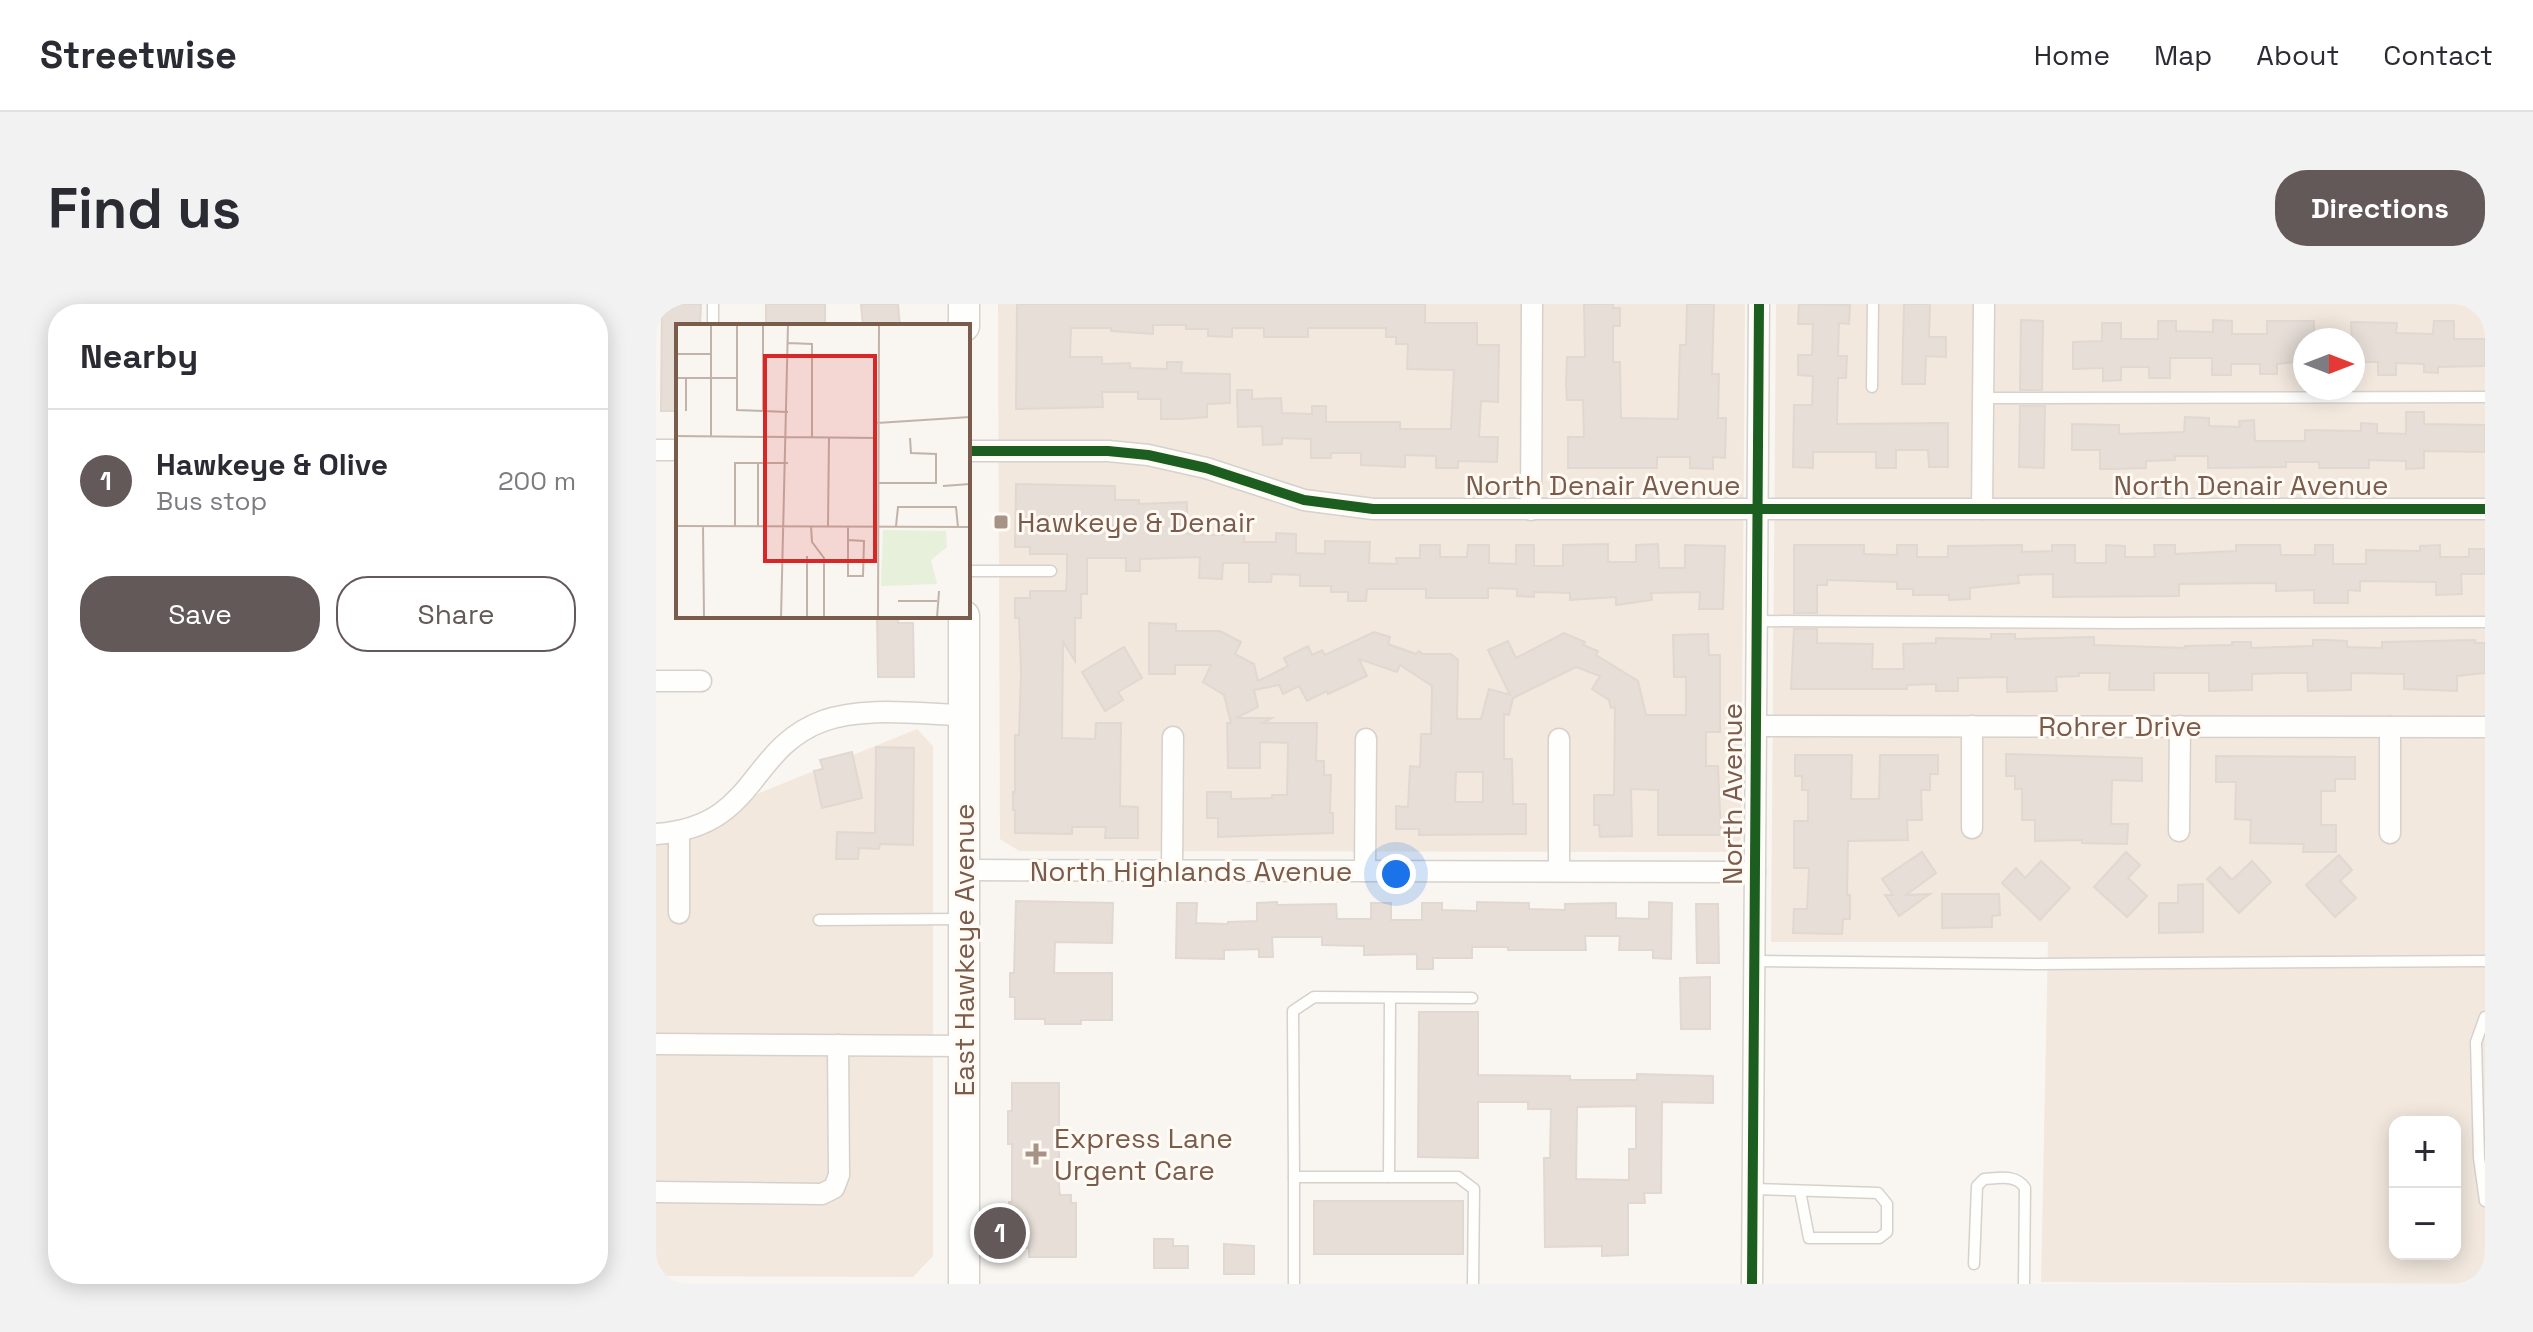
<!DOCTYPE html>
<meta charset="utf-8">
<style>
:root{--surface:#fff;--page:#f2f2f3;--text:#2b2b33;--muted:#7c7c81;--line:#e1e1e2;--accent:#625958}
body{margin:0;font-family:"Space Grotesk",sans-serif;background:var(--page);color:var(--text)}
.controls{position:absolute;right:24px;bottom:24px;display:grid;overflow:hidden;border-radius:16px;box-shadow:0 4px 20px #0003}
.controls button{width:72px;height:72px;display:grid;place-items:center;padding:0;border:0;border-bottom:2px solid var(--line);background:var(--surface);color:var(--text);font:40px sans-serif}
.compass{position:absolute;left:1637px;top:24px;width:72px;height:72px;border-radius:50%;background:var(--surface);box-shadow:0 4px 20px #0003;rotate:90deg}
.you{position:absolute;left:740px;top:570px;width:28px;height:28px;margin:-20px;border:6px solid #fff;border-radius:50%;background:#1a73e8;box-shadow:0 0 0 12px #1a73e833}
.badge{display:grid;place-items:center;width:52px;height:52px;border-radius:50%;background:var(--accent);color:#fff;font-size:26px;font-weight:700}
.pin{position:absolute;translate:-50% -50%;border:4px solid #fff;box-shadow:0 2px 8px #0006}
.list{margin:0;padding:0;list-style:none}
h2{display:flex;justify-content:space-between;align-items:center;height:104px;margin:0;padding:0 32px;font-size:34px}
h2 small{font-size:26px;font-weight:400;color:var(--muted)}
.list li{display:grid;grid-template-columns:52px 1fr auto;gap:24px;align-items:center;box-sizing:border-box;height:144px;padding:0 32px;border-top:2px solid var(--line)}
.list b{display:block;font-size:30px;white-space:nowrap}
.list p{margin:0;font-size:26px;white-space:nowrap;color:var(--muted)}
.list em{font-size:26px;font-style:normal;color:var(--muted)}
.actions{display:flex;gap:16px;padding:24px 32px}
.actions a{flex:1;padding:18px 0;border:2px solid var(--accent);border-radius:32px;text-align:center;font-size:28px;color:var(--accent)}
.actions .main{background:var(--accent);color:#fff}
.map{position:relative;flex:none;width:1829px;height:980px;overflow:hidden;border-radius:32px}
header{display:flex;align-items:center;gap:48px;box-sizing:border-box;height:112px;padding:0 40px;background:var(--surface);border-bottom:2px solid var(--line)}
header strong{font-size:38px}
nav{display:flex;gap:44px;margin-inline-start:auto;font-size:28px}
.intro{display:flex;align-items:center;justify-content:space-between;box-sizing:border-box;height:192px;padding:0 48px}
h1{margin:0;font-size:56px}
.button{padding:20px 36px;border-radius:32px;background:var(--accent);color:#fff;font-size:28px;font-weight:700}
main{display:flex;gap:48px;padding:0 48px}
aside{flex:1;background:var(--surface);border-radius:32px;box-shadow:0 4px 20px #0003}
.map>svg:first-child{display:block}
</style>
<header>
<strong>Streetwise</strong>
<nav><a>Home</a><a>Map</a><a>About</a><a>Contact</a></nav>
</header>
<div class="intro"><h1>Find us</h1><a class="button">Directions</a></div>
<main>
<aside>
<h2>Nearby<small></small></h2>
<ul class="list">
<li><span class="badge">1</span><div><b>Hawkeye &amp; Olive</b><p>Bus stop</p></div><em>200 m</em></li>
</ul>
<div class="actions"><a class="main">Save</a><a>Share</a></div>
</aside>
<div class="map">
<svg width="1829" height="980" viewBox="0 0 1829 980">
<rect width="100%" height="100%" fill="#f9f5f0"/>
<!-- residential -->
<g fill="#f2e8de" fill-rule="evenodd">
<polygon points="342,0 1089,0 1085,535 1072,548 363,547 344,535"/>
<path d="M1120,0H1829V980L1385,978L1392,638H1115ZM1649,36H1697V84H1649ZM1739,818H1799V950H1739Z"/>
<polygon points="261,425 277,442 277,952 257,973 0,972 0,531"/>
</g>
<!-- building -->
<g fill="#e6ded7" stroke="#e2d8d2" stroke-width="2" fill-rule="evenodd">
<polygon points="6,0 45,0 44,22 22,22 21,107 5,107"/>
<rect x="110" y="0" width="59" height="22"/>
<polygon points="205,0 242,0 244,22 207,22"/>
<polygon points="361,0 769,0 769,19 821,19 821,41 843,41 842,98 825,97 823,133 842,133 841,158 802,157 802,164 780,164 780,152 749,151 749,163 705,161 705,149 675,149 675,154 655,154 655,135 626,134 626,140 607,141 606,122 582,123 581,86 596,86 596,95 625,94 626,109 656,110 656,102 670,102 670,118 744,118 744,125 795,125 798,66 751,65 752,40 740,40 740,33 730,33 730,24 652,24 652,33 608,33 608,24 576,24 576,33 552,32 552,25 530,25 530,21 497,21 497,30 455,27 455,24 415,24 414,53 446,53 446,60 474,59 474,64 511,65 511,58 526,58 525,69 574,70 574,99 551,100 551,113 525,115 505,115 505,95 482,95 482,88 446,88 447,103 360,105"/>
<polygon points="928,0 957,0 957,4 964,4 964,22 957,22 957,58 964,58 965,114 1022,115 1024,41 1030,41 1031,0 1058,0 1056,70 1063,70 1062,114 1070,114 1069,154 1057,153 1057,165 1034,164 1034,153 1001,153 1001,164 912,164 912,133 928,133 927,96 911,96 910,80 911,53 929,53"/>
<polygon points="1143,0 1194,1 1193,20 1183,19 1182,52 1191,52 1190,74 1182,74 1181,120 1292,119 1292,163 1273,163 1272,146 1240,146 1240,164 1220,164 1220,148 1157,148 1157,164 1137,163 1138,101 1156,101 1157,72 1142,71 1142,51 1156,51 1157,20 1142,20"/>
<polygon points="1248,0 1274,0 1273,33 1290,33 1290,53 1270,52 1269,80 1246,80"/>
<polygon points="1365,16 1387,17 1386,86 1364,86"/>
<polygon points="1557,16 1576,17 1576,30 1611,30 1611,17 1658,17 1658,36 1649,36 1649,57 1621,60 1621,70 1604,70 1604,60 1575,60 1575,71 1556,71 1556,54 1514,54 1514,74 1493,74 1493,63 1465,63 1465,76 1447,77 1447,64 1417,65 1417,38 1446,37 1446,19 1465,19 1465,35 1502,35 1502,17 1520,17 1520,27 1557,28"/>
<polygon points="1778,17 1798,17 1798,35 1829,35 1829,62 1782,63 1782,69 1768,68 1768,60 1740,59 1740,71 1722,71 1722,58 1697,58 1695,18 1741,19 1740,29 1777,30"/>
<polygon points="1364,102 1389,102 1388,164 1363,163"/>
<polygon points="1750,108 1768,108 1768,120 1829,121 1829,148 1768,147 1768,164 1750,165 1750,157 1713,156 1713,164 1663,164 1663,158 1630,158 1630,163 1552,164 1552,152 1519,152 1519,156 1490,157 1490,164 1456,165 1444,165 1444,146 1416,146 1416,120 1463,121 1463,130 1528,128 1529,113 1553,114 1553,122 1584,123 1583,117 1598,116 1599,137 1649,137 1649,126 1705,127 1705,119 1721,120 1721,129 1750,130"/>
<polygon points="360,180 459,182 459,196 483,196 483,200 531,198 531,230 567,231 567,215 589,215 588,238 620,238 620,229 640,230 640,249 669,250 669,237 714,238 713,259 741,260 740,254 764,254 764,241 784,241 784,253 811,253 812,241 833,241 833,259 860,260 860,241 878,241 878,262 907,262 907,241 952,240 952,258 980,258 980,241 1002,240 1003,264 1029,264 1029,241 1069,242 1067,305 1043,305 1044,288 995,289 996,296 960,301 960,293 914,296 914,289 878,288 878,293 861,292 861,285 832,284 832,294 770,294 770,285 711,285 710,297 692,297 692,288 675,288 675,282 644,282 644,271 616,270 615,278 593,278 593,259 567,259 566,275 543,274 544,253 484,255 484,267 470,267 470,254 431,254 431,290 425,290 425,314 419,314 419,357 407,338 406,434 439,435 440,419 465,419 464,502 482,503 482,534 449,534 450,523 416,523 416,530 359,529 359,506 357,506 357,488 359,488 359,431 363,431 365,369 363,314 359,314 359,294 374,294 374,287 410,287 411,272 411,250 374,250 374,243 359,243"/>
<polygon points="1138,241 1208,241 1208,250 1241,251 1241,241 1261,241 1261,253 1292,253 1292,242 1366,241 1366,248 1396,247 1396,241 1419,241 1419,259 1450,259 1450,241 1469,242 1469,253 1499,253 1498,241 1519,241 1519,250 1580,247 1580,241 1624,241 1625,251 1659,251 1659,241 1677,241 1677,260 1710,260 1710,246 1764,247 1764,242 1784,241 1784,253 1813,253 1813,245 1829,245 1829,270 1805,270 1806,290 1780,291 1780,278 1704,277 1704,287 1692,286 1692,299 1658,299 1658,286 1620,287 1620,279 1523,280 1523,292 1397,293 1397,270 1362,271 1363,279 1314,284 1314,295 1293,296 1293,291 1257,291 1257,285 1241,285 1241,278 1171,276 1171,281 1161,281 1161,309 1138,309"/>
<polygon points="221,312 242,312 242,319 257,319 258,373 222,373"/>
<path d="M493,319L520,320V327H564L585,338L579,350L598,360L602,377L632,362L628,354L652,342L656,351L666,346L669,351L718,328L734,333L732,340L760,350L763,347L767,350H795L802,356L801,415H825L833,385L854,391L832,346L852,337L860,354L908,329L929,338L927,341L942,347L940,351L982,377L990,411H1030V373H1018L1017,331L1052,330L1053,351H1064V428H1050V462H1062L1065,531H1002V486L975,485L976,532L944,533L943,521H938V491H958L959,403L955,404L953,396L936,385L944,372L920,363L857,394L853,411L848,410V455H856L857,500H870V530L763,531V525H740V502L752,503L754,462L764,463L765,430H775L776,382L744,361L741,368L703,355L711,372L672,390L671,387L651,397L643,382L627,390L623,381L598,386L602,403L580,414H616L607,419H661L660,457H668V471H675L674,509H677V529L562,533V514H551V488H575V495L616,494V491H631L632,439L604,438V464H572L571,419H575L568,391L547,378L555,361H519V370H493ZM800,468H827V498H799Z"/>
<polygon points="1138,325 1161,325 1161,339 1217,340 1216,365 1248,365 1247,340 1280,339 1280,334 1335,335 1335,330 1359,330 1359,335 1438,333 1438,341 1529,344 1529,342 1576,341 1576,338 1595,338 1595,344 1657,342 1657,336 1670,336 1691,337 1691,343 1726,344 1726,338 1819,336 1819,339 1829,339 1829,369 1801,372 1801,387 1748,385 1748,370 1695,369 1695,386 1652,387 1651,369 1627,369 1596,370 1596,386 1553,387 1553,369 1498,369 1498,386 1453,386 1454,369 1423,369 1423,372 1400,373 1401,387 1351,388 1351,373 1302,374 1302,387 1280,387 1280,380 1251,381 1251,385 1135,385"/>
<polygon points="468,343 486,374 462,388 467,396 449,407 426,368"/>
<polygon points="220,443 258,444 257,541 224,540 223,545 203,544 202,555 180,555 181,528 219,529"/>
<polygon points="196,448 206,494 166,504 158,467 167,465 164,456"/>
<polygon points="1350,450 1486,454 1486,477 1456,476 1455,520 1472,520 1471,540 1426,539 1426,536 1379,537 1379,516 1366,516 1366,485 1359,485 1359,472 1350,472"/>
<polygon points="1139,451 1196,451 1195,495 1223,495 1224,451 1282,451 1282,470 1274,470 1274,486 1265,486 1266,516 1251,516 1252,536 1192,537 1191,591 1194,591 1194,615 1187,615 1186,630 1137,629 1138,605 1151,605 1153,564 1138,564 1138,517 1152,517 1152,486 1146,486 1146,472 1139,472"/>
<polygon points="1560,452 1699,453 1699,475 1679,475 1679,487 1665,487 1665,521 1680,521 1680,548 1647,548 1648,540 1594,539 1595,516 1579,515 1580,478 1560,478"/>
<polygon points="1266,548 1280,569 1250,591 1274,590 1243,612 1229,591 1237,591 1226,575"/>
<polygon points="1470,548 1484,561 1472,574 1491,592 1471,613 1438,583"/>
<polygon points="1683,551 1696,566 1684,577 1700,594 1679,613 1650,581"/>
<polygon points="1385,557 1414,584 1384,616 1346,579 1360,564 1369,574"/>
<polygon points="1596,557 1615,578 1583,609 1551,575 1564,563 1576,576"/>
<polygon points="1547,580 1547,628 1503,629 1503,599 1522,599 1522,581"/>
<polygon points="1286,590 1343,590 1344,611 1336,612 1336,623 1286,624"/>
<polygon points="360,597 457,599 456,639 399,638 398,669 456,669 456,716 425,716 425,720 389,720 389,715 359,715 359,693 354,693 354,669 358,669"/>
<polygon points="621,598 621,601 680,600 681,615 715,615 715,599 735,599 735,616 766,616 766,599 786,599 786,606 821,607 821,598 873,599 873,605 909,606 909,600 960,599 960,614 993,615 993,598 1016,599 1015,655 997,654 997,646 963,646 964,632 929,632 930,646 852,646 852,643 816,643 816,654 777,654 777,665 761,665 761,650 708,651 708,642 666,641 666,633 616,633 617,653 603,653 603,645 568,646 568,655 520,654 521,599 541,599 540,619 572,620 572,618 601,617 601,599"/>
<polygon points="1040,600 1062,600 1063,659 1041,659"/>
<polygon points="1054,673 1054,725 1025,725 1024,674"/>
<path d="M763,708H822V771L914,772V776H981V770L1057,772V799L1006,798L1005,889H988L989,899H972V951L946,952V942L889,943L888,854H894L895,805H872V798H822V854L762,853ZM980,802V845H973V876L920,875L921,803Z"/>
<polygon points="356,779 403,779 403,883 404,891 415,891 415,899 420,899 420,953 373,953 373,944 361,944 361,932 353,932 353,898 356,898 356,840 352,840 352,807 356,807"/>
<rect x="658" y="897" width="149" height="53"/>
<polygon points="498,935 517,935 517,942 532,942 532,964 498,964"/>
<polygon points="568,940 598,942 598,970 568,970"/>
</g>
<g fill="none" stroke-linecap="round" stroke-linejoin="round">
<defs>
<g id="lane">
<polyline points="57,0 57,22"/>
<polyline points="1216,83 1217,0"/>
<polyline points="1327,94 1829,93"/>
<polyline points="312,267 395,267"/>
<polyline points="1101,317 1465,319 1829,318"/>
<polyline points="163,616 306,615"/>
<polyline points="1098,657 1380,660 1829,657"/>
<polyline points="816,694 658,693 637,707 638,873 802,873 818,885 817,980"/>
<polyline points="1829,713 1820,738 1823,854 1829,897"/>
<polyline points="638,873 638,980"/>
<polyline points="733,873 734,694"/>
<polyline points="1097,885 1222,889 1231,900 1231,928 1223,934 1153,934 1144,887"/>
<path d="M1318,960L1321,882L1328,875C1344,874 1360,870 1369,884L1368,980"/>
</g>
<g id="street">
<polyline points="0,146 22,146"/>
<polyline points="312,147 452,147 492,151 550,164 648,196 717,205 1829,205"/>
<polyline points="1326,205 1328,0"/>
<polyline points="875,206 876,0"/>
<polyline points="0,377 45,377"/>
<polyline points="1100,422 1829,423"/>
<polyline points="1734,423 1734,529"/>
<polyline points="903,435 903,567"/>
<polyline points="1316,524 1316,422"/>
<polyline points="1523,527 1524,422"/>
<polyline points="23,528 23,609"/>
<path d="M0,530C102,523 91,445 167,417C207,402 265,410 307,411"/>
<polyline points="308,566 1099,568"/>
<polyline points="516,567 517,433"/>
<polyline points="709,567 710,435"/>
<polyline points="0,740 308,742"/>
<polyline points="0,888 166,890 178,884 183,871 182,741"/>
<polyline points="1096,980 1103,0"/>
</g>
<g id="secondary">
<polyline points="308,22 308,0"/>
<polyline points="308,312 308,980"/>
</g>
</defs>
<!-- lane casing -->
<use href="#lane" stroke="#d7d1cb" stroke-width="13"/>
<!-- street casing -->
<use href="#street" stroke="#d7d1cb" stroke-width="23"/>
<!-- secondary casing -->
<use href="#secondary" stroke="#d9d2cb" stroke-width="33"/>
<!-- lane -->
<use href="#lane" stroke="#fefefd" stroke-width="10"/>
<!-- street -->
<use href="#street" stroke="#fefefd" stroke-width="20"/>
<!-- secondary -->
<use href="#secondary" stroke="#fefefd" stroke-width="30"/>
<defs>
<g id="cycleway">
<polyline points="312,147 452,147 492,151 550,164 648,196 717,205 1829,205"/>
<polyline points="1096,980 1103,0"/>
</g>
</defs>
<!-- cycleway casing -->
<use href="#cycleway" stroke="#fffaf3" stroke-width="15"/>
<!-- cycleway -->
<use href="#cycleway" stroke="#1b5e20" stroke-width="10"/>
</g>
<!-- markers -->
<g fill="#a69286" stroke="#fffaf3" stroke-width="3">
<rect x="337" y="210" width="16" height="16" rx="4"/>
<path d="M376 838h8v8h8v8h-8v8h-8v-8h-8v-8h8z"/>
</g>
<g text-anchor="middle" stroke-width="6" stroke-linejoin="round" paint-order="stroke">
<!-- street labels -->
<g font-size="28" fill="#7a5c4d" stroke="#fffaf3">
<text x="947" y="191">North Denair Avenue</text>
<text x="1595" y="191">North Denair Avenue</text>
<text x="1464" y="432">Rohrer Drive</text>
<text transform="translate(1076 490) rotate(-90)" y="10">North Avenue</text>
<text x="535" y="577">North Highlands Avenue</text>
<text transform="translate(308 646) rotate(-90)" y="10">East Hawkeye Avenue</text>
</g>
<!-- poi labels -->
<g font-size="28" fill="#7a5c4d" stroke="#fffaf3" text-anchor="start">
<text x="361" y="228">Hawkeye &amp; Denair</text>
<text x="398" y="844">Express Lane<tspan x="398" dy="32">Urgent Care</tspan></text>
</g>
</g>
<!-- overview -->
<g transform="translate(20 20)">
<rect width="294" height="294" fill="#f9f5f0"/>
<path d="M207,206L270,207L271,223L255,236L261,260L205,262Z" fill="#e7f0db"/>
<path fill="none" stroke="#c2b3aa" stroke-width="2" d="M61,0V86L112,88M112,19L136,20V113M0,30H35M0,54H61M10,87V54M87,88V0M201,99L294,93M0,112L201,114M35,113V0M234,114L235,129L260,130V159M202,159H261M267,162L294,160M0,202L294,203M27,202L28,294M59,202V139H112M82,202V139M135,202L136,218L148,234V294M152,202L153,114M220,202L222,183H280L282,203M172,216L188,217L187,252H172V202M222,277H261M105,294L112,0M131,294V232M202,294L203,0M261,294L263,267"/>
<path fill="#d62828" fill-opacity="0.15" stroke="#d62828" stroke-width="4" d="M89,32H199V237H89Z"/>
<rect width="294" height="294" fill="none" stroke="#7a5c4d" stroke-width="4"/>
</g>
</svg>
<div class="controls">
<button>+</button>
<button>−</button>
</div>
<svg class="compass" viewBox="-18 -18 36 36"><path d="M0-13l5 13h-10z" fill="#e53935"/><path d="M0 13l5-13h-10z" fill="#7c7c81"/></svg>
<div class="you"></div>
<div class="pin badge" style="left:344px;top:929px">1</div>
</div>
</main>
